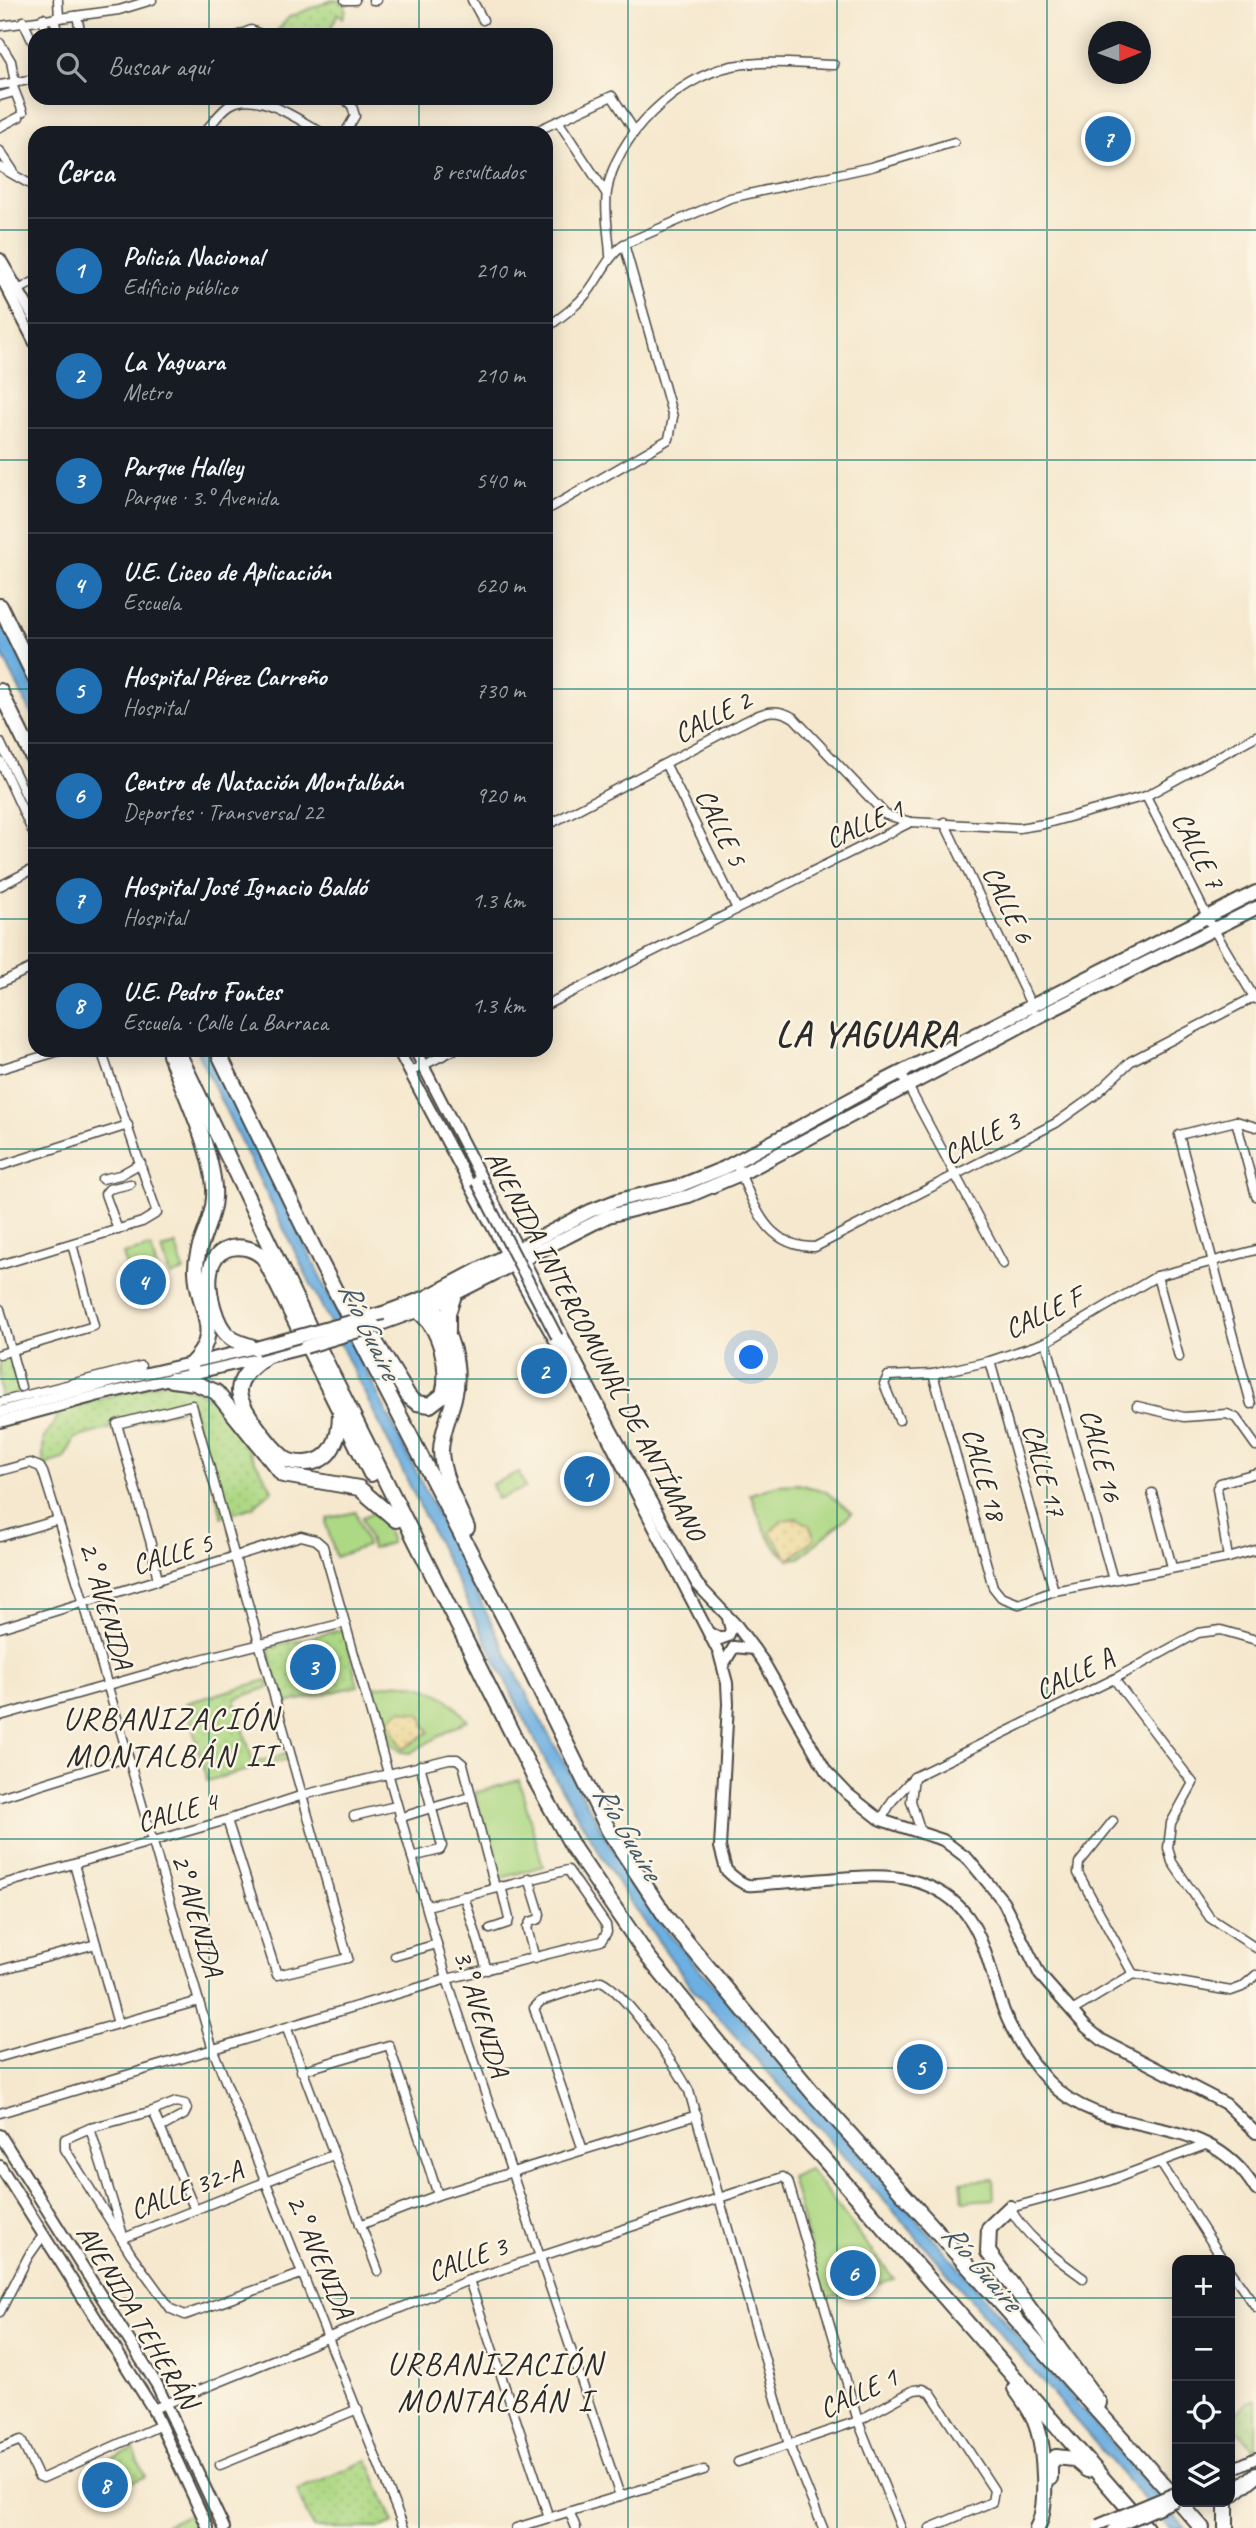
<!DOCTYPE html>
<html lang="es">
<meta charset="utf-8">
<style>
:root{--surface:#171b24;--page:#20242c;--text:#f1f3f6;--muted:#9ea1a6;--line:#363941;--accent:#1f6fb2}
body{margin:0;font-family:Caveat,sans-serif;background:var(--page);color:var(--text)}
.controls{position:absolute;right:21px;bottom:21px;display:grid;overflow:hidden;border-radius:14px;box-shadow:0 4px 18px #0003}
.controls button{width:63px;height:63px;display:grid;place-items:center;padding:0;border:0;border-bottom:2px solid var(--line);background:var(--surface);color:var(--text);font:35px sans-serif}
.compass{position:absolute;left:1088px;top:21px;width:63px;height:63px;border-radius:50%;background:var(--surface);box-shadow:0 4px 18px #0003;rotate:89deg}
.you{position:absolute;left:752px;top:1358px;width:24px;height:24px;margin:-18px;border:5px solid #fff;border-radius:50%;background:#1a73e8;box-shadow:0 0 0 10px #1a73e833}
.badge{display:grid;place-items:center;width:46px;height:46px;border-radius:50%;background:var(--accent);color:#fff;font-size:23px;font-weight:700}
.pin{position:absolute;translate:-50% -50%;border:4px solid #fff;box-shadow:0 2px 7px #0006}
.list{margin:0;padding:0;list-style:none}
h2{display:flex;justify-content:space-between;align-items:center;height:91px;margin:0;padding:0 28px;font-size:30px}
h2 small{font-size:23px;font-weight:400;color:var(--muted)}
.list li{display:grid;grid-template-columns:46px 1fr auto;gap:21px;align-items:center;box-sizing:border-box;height:105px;padding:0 28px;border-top:2px solid var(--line)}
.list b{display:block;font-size:26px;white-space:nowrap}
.list p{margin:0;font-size:23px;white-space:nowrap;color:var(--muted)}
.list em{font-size:23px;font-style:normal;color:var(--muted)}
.icon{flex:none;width:38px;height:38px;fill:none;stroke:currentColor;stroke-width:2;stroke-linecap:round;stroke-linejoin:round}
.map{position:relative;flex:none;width:1256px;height:2528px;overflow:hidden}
.search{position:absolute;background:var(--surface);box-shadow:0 4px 18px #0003;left:28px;top:28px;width:525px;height:77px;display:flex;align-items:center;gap:18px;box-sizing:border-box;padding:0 24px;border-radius:21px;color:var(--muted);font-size:26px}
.panel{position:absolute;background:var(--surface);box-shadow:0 4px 18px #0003;left:28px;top:126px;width:525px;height:931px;border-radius:21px}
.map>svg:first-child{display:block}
</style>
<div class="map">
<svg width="1256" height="2528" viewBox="0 0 1256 2528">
<defs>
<pattern id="sand-dots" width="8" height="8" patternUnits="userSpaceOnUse" patternTransform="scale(1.75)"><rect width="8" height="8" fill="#eeda9e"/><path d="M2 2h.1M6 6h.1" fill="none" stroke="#cb8" stroke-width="1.8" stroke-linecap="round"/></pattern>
<pattern id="park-dots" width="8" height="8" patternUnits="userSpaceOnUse" patternTransform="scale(1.75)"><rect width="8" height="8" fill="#add884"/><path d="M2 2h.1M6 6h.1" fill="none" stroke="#95ba72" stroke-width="1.8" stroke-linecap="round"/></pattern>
</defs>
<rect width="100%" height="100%" fill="#fcf5e5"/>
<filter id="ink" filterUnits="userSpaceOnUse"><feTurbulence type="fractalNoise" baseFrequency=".0143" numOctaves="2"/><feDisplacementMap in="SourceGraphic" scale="14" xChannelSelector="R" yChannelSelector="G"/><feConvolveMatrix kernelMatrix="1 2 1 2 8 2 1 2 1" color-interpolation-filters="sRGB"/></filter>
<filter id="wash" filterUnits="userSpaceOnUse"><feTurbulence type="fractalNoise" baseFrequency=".00686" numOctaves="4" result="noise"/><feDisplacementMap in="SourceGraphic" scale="28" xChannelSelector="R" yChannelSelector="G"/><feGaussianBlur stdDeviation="1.57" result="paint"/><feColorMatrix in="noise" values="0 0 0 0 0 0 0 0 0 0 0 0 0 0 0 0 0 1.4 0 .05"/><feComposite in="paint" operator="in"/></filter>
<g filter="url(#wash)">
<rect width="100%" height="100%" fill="#f5e8ce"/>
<!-- grass -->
<g fill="#add884" stroke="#6c8258" stroke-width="2">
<polygon points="176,1245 184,1271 170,1276 162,1249"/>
<polygon points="151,1247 161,1284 133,1292 123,1254"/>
<polygon points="519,1472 525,1488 497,1499 492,1484"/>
<path d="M798,1484L825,1491L852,1513L799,1558C772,1563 759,1514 750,1494L778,1485Z"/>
<polygon points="381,1510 391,1543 372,1549 362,1517"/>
<polygon points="356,1512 367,1546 336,1557 326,1524 328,1518"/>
<path d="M400,1683C430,1685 449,1696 467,1720L410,1753L401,1752L391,1743L373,1687Z"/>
<polygon points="519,1780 543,1866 498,1879 475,1793"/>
<polygon points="809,2169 894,2279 824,2299 791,2177"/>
<polygon points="993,2179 994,2199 963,2201 961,2182"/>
<polygon points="194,2512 201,2528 159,2528"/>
</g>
<!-- sand -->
<g fill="url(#sand-dots)" stroke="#8c8264" stroke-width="2">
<polygon points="797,1518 809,1525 815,1538 789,1560 770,1532 783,1520"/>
<polygon points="401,1710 420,1714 429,1732 403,1749 388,1720"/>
</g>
<!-- park -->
<g fill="url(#park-dots)" stroke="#6c8258" stroke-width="2">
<polygon points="332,0 342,1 346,9 343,18 338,13 332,26 332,33 337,35 280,35 277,31 289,17"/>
<polygon points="9,1355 20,1393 0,1398 0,1357"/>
<polygon points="172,1380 210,1397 223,1409 273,1490 253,1507 222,1517 192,1406 75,1438 64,1459 49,1463 43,1472 43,1440 56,1420 58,1410"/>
<polygon points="344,1629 358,1686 282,1704 268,1648"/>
<polygon points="267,1680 269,1687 235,1699 253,1763 291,1753 293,1758 207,1781 186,1703"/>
<polygon points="1256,2399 1256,2451 1230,2421 1246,2403"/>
<polygon points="134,2449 145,2477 104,2493 93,2465"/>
<polygon points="368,2460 394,2523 383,2528 313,2528 297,2490"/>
</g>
<!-- water -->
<g fill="#6cafe1" stroke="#4c6d86" stroke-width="2">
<polygon points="0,616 35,685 35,721 0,650"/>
<polygon points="196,1050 212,1050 338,1314 530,1701 609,1843 665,1929 1185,2528 1169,2528 906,2225 692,1988 622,1890 549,1768 514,1698"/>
</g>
</g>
<g filter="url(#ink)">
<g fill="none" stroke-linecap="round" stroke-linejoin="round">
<defs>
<g id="minor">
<polyline points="58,0 59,18"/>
<polyline points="345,0 355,0"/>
<polyline points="373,0 377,0"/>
<polyline points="472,0 483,20"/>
<polyline points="77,16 81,35"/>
<polyline points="43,18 46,35"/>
<polyline points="54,18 58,35"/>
<polyline points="23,21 35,47"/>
<polyline points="0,26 119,10 152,0"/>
<polyline points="239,35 251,30 263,35"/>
<polyline points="0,43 11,61 15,83"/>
<polyline points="12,84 23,112"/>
<polyline points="0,85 35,79"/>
<polyline points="0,96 14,92"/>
<polyline points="344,98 352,106 355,116 345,133"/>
<polyline points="558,121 606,193"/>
<polyline points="0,127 19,117"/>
<path d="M203,133C213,124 219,112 230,105C257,88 299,121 323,133"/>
<polyline points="532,133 612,96 634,130"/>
<polyline points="0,151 14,172"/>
<polyline points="0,167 35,187"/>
<path d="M610,255C609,235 604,211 607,192C615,136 678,77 732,66C765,60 800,64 834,65"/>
<polyline points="13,293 35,281"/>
<path d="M546,328C561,317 576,307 588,292C601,275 607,258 624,244L730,198L871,167L954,142"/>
<polyline points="552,507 669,439 673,417 624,244"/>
<polyline points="0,742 35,814"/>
<polyline points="0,761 35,837"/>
<polyline points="666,765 737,909"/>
<polyline points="1146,796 1214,930 1255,999"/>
<polyline points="944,822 1033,1009"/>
<path d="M546,826L738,725C758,715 773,704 794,718L886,815L911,822"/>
<polyline points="0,886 35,868"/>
<polyline points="0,983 35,966"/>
<polyline points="546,1005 911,822 1019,828 1044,824 1146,796 1256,736"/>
<polyline points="0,1069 63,1050"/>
<polyline points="410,1072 454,1050"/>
<polyline points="901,1073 1003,1264"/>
<polyline points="1236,1121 1256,1196"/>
<path d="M735,1162C755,1203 763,1247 815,1247L1056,1123L1094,1096L1131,1061L1256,996"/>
<polyline points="0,1166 128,1125"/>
<polyline points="102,1179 120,1175 141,1163"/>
<polyline points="118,1230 105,1194 109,1189 130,1184"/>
<polyline points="0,1265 142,1222 157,1213 101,1050"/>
<polyline points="1157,1276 1179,1357"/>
<polyline points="0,1309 21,1387"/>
<polyline points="1046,1342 1113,1580"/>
<polyline points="0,1354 94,1326 72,1244"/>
<polyline points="990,1361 1054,1591"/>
<polyline points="933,1374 993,1587 1001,1597 1019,1604 1054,1591 1228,1558 1256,1550"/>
<polyline points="0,1402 141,1366"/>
<polyline points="1251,1404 1179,1135 1236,1121 1256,1127"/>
<polyline points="1137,1406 1184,1417 1227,1414 1236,1418 1256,1446"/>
<polyline points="899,1420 884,1384 888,1376 933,1374 990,1361 1046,1342 1157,1276 1256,1250"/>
<polyline points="0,1471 30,1463 40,1467 43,1472 80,1590 213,2050 404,2528"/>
<polyline points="1152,1493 1172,1567"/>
<polyline points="0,1537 58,1520"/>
<polyline points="1228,1558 1217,1488 1220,1483 1256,1473"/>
<polyline points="158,1581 151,1544 117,1424 192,1405 348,1958 277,1975 227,1820"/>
<polyline points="0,1628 301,1536 316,1540 323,1546 447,1979 620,2496"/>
<polyline points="1114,1679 1193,1783 1171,1823 1168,1848 1172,1862 1210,1918 1256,1948"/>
<polyline points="0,1716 193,1661 344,1623"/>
<polyline points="914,1777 911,1801 921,1832"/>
<polyline points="0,1797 128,1757"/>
<polyline points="438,1806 471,1797"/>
<polyline points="354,1816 396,1806"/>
<polyline points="399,1818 431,1808"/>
<polyline points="881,1820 892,1801 914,1777 1114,1679 1198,1633 1221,1630 1256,1640"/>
<polyline points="1113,1821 1079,1863 1078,1873 1133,1974"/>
<polyline points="412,1857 440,1850 442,1846 420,1765"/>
<polyline points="74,1864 118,2024"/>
<polyline points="529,1878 540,1914 539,1919 530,1922 527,1928 535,1959"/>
<polyline points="0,1885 227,1820 303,1795 449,1759 457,1759 463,1764 495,1887"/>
<polyline points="464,1896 487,1970"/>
<polyline points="490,1929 508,1923 509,1919 501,1886"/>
<polyline points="395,1956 437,1944"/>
<polyline points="0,1970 96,1944"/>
<polyline points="1072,2011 1133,1974 1231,1991 1242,1987 1256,1975"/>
<polyline points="287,2029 378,2271"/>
<polyline points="0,2057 199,2001"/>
<polyline points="301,2071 389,2045 438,2195"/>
<polyline points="153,2111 176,2102 185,2104 187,2109 184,2115 160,2128"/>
<polyline points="0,2113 447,1979 601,1941 607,1932 606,1925 568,1870 427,1906"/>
<polyline points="90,2128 122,2232"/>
<path d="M583,2150L534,2008L541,2001L601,1981C622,1989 678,2069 689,2091L789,2445L823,2528"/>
<polyline points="1160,2162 1223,2260"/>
<polyline points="195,2210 153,2111 90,2128 65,2139 65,2149 131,2254 171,2309 185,2315 301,2274"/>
<polyline points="360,2225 438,2195 697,2115"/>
<polyline points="124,2238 333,2155"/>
<polyline points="1230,2270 1256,2307"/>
<path d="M1083,2278C1056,2258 1026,2238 1010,2208L1106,2182L1208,2144"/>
<polyline points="469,2280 549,2518"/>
<polyline points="0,2312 28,2257 42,2237"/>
<polyline points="153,2409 469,2280 783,2177 788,2181 858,2421 901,2528"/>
<polyline points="0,2448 21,2440 38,2476 43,2478 161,2425"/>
<polyline points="738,2462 858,2421 914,2390 923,2389 931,2393 994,2490 992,2502 930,2528"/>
<polyline points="220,2465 358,2409"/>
<polyline points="570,2513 576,2528"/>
<polyline points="516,2528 704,2470"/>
</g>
<g id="secondary">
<polyline points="0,259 35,319"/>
<polyline points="0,275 35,343"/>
<path d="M398,1050L519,1277L584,1392L719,1653L727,1683L728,1704L720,1847L726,1870C732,1876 740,1883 748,1885C757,1886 770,1883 779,1883C816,1881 877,1871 911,1880C977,1898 982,1943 1000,2000C1009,2028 1027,2059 1048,2081C1110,2146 1205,2104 1256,2190"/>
<polyline points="415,1050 612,1431 697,1584 737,1626 763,1661 826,1771 848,1794 881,1820 943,1840 968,1859 1003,1901 1040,1975 1086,2027 1102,2040 1226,2104 1256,2133"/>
<polyline points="0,1412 121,1379 256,1348"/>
<polyline points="0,1422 96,1396 262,1358"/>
<polyline points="709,1633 720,1639 728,1636 731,1630 728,1618"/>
<polyline points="723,1665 734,1647 754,1649"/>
<polyline points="0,2135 157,2385 224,2528"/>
<polyline points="0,2166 153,2409 208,2528"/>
<polyline points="1230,2470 1256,2458"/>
</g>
<g id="primary">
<polyline points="383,1313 426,1297 590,1211 618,1200 679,1186 724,1168 882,1082 1256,892"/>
<polyline points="375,1326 433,1305 608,1216 689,1196 741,1174 1038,1017 1256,908"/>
<polyline points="265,1357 305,1347"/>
</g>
<g id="motorway">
<polyline points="0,606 35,678"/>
<polyline points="0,691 35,762"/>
<polyline points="177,1050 321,1352 535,1779 574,1849 648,1957 732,2060 823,2158 1146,2528"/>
<polyline points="217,1050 323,1267 511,1631 609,1831 666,1917 813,2093 1177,2500"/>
<path d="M170,1055C184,1092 217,1160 214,1198C213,1223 195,1246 196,1271C197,1311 225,1331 190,1365"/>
<path d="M433,1305C449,1334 463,1364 454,1398C450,1415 441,1433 441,1451C442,1477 457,1504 467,1528"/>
<path d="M362,1320L409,1397L417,1403L430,1405L443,1395C450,1369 441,1328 418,1311"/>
<polyline points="448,1331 448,1313 454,1295"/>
<path d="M256,1348C248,1345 238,1343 231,1338C215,1327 207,1290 210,1272C214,1243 247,1241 264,1258L371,1474"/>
<path d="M265,1357C254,1366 240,1375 239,1390C238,1406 271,1447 283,1457C288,1462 297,1463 304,1463C332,1463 340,1438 340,1413"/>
<polyline points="172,1380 195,1383 216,1392 283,1475 359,1488 396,1520"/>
<polyline points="1010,2208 989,2228 988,2252 1099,2403"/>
<path d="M1015,2388C1023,2400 1033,2412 1037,2426C1044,2449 1049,2507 1037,2528"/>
<polyline points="1050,2478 1050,2464 1056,2457 1074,2459 1087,2470"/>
<polyline points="1230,2496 1256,2475"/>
<polyline points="1179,2502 1202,2528"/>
<polyline points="1226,2502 1226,2528"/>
</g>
</defs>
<!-- minor casing -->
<use href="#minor" stroke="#494743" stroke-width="11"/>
<!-- secondary casing -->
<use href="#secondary" stroke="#494743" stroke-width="14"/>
<!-- primary casing -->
<use href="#primary" stroke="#494743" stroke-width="16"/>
<!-- motorway casing -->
<use href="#motorway" stroke="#494743" stroke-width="18"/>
<!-- minor -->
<use href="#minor" stroke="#fff" stroke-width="8"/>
<!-- secondary -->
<use href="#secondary" stroke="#fff" stroke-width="10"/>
<!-- primary -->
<use href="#primary" stroke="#fff" stroke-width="12"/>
<!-- motorway -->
<use href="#motorway" stroke="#fff" stroke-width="14"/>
<defs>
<g id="secondary-bridge">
<polyline points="477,1182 557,1337"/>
<polyline points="1098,2525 1177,2492"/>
<polyline points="1114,2528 1177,2500"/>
</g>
<g id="primary-bridge">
<polyline points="305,1347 375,1326"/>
<polyline points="256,1348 383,1313"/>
</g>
</defs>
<!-- secondary-bridge casing -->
<use href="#secondary-bridge" stroke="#494743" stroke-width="14" stroke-linecap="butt"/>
<!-- primary-bridge casing -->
<use href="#primary-bridge" stroke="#494743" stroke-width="16" stroke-linecap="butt"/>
<!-- secondary-bridge -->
<use href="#secondary-bridge" stroke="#fff" stroke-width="10"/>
<!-- primary-bridge -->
<use href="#primary-bridge" stroke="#fff" stroke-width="12"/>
</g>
</g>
<!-- grid -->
<path fill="none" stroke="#0f766e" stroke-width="2" stroke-opacity="0.55" d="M209,0V35M419,0V35M628,0V2528M837,0V2528M1047,0V2528M209,98V133M419,98V133M0,230H35M546,230H1256M0,460H35M546,460H1256M0,689H35M546,689H1256M0,919H35M546,919H1256M209,1050V2528M419,1050V2528M0,1149H1256M0,1379H1256M0,1609H1256M0,1839H1256M0,2068H1256M0,2298H1177M1230,2298H1256"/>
<g text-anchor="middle" stroke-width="5" stroke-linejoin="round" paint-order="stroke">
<!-- street labels -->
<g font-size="28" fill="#2b2b2b" stroke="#fcf5e5">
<text transform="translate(712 716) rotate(-27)" y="10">CALLE 2</text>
<text transform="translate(864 823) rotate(-24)" y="10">CALLE 1</text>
<text transform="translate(722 827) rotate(64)" y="10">CALLE 5</text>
<text transform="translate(1199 850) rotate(63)" y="10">CALLE 7</text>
<text transform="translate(1009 904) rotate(64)" y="10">CALLE 6</text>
<text transform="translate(981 1137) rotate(-28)" y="10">CALLE 3</text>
<text transform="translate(1043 1312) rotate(-26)" y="10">CALLE F</text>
<text transform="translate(596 1345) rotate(62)" y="10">AVENIDA INTERCOMUNAL DE ANTÍMANO</text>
<text transform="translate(1102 1455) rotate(75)" y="10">CALLE 16</text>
<text transform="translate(1045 1470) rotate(74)" y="10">CALLE 17</text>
<text transform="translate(985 1474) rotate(74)" y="10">CALLE 18</text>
<text transform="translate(172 1553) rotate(-17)" y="10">CALLE 5</text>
<text transform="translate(107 1605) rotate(74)" y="10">2.° AVENIDA</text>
<text transform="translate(1074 1673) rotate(-26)" y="10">CALLE A</text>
<text transform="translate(177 1811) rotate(-16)" y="10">CALLE 4</text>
<text transform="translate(198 1915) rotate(74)" y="10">2° AVENIDA</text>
<text transform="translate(482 2013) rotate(73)" y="10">3.° AVENIDA</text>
<text transform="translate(186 2189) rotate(-21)" y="10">CALLE 32-A</text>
<text transform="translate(321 2256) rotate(67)" y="10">2.° AVENIDA</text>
<text transform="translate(467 2258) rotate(-20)" y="10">CALLE 3</text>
<text transform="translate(138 2316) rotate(59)" y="10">AVENIDA TEHERÁN</text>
<text transform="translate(858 2392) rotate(-25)" y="10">CALLE 1</text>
</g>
<!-- water labels -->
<g font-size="30" font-style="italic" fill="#42596b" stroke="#fcf5e5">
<text transform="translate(370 1330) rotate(64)" y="10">Río Guaire</text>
<text transform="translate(628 1832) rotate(59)" y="10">Río Guaire</text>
<text transform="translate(982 2267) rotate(49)" y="10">Río Guaire</text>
</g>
<!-- quarter labels -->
<g font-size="32" letter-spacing="2" fill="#2b2b2b" stroke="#fcf5e5">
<text x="171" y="1729">URBANIZACIÓN<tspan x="171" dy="37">MONTALBÁN II</tspan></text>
<text x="495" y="2374">URBANIZACIÓN<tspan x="495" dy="37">MONTALBÁN I</tspan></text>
</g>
<!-- district labels -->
<g font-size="35" font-weight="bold" letter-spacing="2" fill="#2b2b2b" stroke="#fcf5e5">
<text x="867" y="1046">LA YAGUARA</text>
</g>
</g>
</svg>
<div class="controls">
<button>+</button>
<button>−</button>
<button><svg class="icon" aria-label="locate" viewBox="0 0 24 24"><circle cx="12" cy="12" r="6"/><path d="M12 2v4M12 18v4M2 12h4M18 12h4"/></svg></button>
<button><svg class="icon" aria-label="layers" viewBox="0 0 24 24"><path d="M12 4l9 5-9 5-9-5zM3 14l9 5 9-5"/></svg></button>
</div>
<svg class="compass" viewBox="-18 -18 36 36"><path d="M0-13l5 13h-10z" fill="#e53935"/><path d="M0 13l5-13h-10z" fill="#9ea1a6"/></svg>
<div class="you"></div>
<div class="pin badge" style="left:587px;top:1479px">1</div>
<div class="pin badge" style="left:544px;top:1371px">2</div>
<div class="pin badge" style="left:313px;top:1667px">3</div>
<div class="pin badge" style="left:143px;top:1282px">4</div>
<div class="pin badge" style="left:920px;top:2067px">5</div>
<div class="pin badge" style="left:853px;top:2273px">6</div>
<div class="pin badge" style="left:1108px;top:139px">7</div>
<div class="pin badge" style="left:105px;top:2485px">8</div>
<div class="search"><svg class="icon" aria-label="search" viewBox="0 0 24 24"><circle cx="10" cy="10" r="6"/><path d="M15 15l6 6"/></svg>Buscar aquí</div>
<section class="panel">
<h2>Cerca<small>8 resultados</small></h2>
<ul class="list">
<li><span class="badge">1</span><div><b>Policía Nacional</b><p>Edificio público</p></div><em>210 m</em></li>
<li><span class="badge">2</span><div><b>La Yaguara</b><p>Metro</p></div><em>210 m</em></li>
<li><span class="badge">3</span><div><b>Parque Halley</b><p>Parque · 3.° Avenida</p></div><em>540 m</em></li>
<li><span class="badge">4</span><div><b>U.E. Liceo de Aplicación</b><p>Escuela</p></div><em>620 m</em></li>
<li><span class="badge">5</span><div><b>Hospital Pérez Carreño</b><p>Hospital</p></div><em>730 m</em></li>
<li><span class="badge">6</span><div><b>Centro de Natación Montalbán</b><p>Deportes · Transversal 22</p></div><em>920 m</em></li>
<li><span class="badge">7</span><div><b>Hospital José Ignacio Baldó</b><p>Hospital</p></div><em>1.3 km</em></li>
<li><span class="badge">8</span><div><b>U.E. Pedro Fontes</b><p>Escuela · Calle La Barraca</p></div><em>1.3 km</em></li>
</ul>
</section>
</div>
